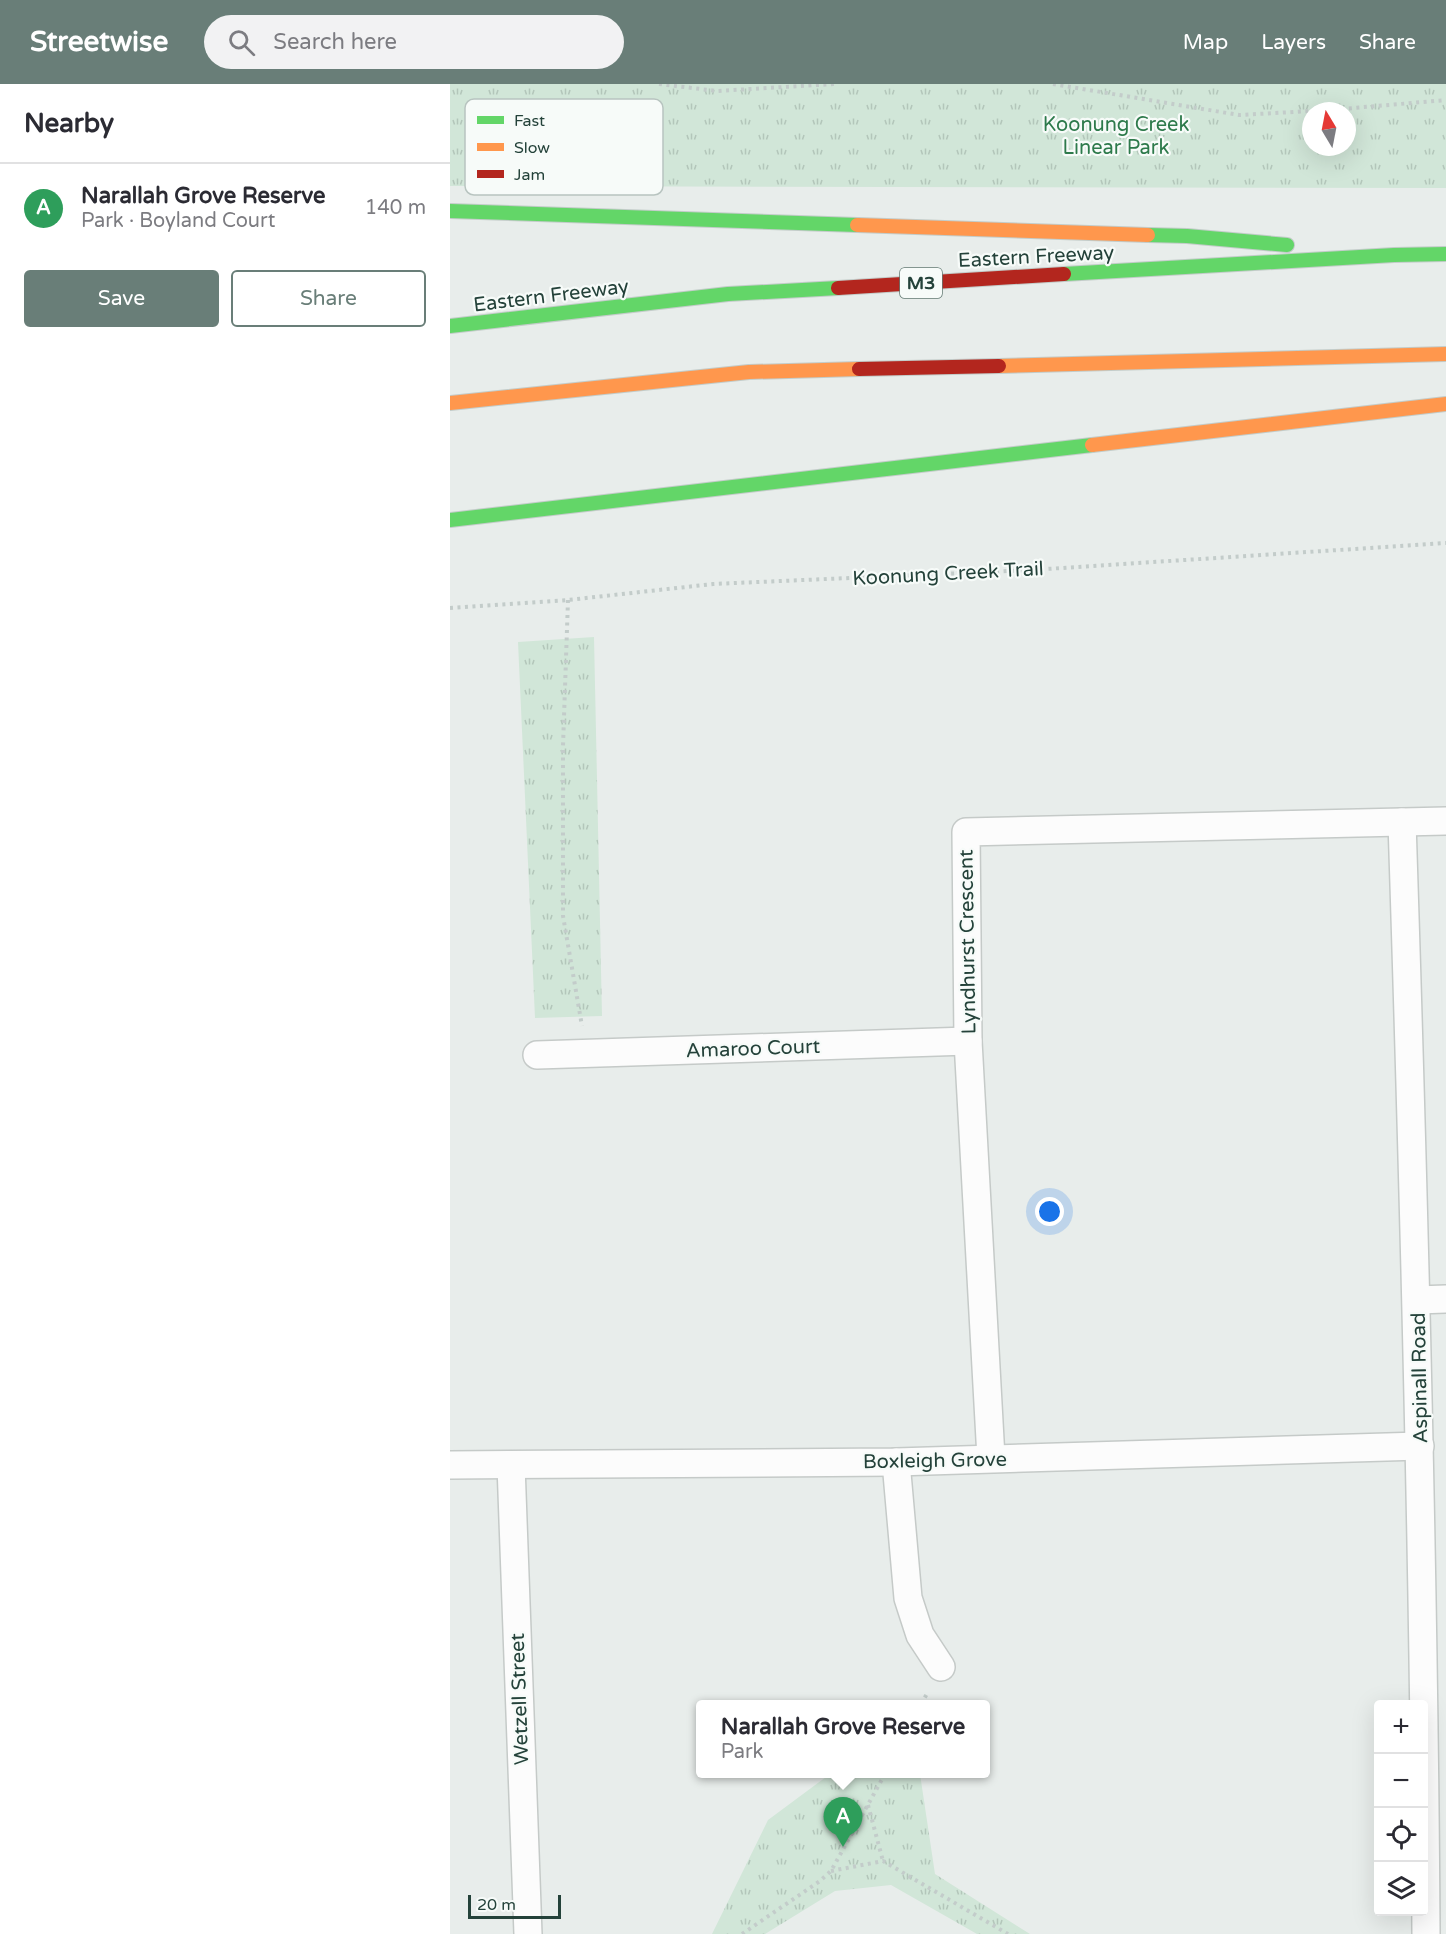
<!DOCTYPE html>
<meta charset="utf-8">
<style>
:root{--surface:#fff;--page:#f2f2f3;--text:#2b2b33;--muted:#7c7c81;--line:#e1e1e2;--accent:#697e78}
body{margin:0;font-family:"Varela Round",sans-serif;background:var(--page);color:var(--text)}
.controls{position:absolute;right:18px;bottom:18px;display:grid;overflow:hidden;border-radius:6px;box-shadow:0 6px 24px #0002}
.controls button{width:54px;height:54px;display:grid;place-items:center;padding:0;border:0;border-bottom:2px solid var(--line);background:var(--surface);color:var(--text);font:30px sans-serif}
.compass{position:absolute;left:852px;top:18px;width:54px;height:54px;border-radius:50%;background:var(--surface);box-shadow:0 6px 24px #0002;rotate:350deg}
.scale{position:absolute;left:18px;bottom:15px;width:93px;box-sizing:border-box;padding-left:6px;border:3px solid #24423a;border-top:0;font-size:16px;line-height:21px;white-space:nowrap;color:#24423a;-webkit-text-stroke:4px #f7fbf9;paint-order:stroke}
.you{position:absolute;left:600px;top:1128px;width:21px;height:21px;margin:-15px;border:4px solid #fff;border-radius:50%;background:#1a73e8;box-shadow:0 0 0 9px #1a73e833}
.badge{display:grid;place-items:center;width:39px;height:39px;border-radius:50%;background:var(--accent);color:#fff;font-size:20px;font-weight:700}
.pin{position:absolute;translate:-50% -50px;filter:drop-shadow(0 2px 3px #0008)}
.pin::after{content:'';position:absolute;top:32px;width:21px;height:18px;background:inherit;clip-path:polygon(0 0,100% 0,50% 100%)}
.popup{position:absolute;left:246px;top:1616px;width:294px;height:78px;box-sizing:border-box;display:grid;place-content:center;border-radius:6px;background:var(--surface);filter:drop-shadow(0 2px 4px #0005);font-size:20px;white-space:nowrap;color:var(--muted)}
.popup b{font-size:22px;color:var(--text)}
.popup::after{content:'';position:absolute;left:50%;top:100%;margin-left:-12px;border:12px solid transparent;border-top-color:var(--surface)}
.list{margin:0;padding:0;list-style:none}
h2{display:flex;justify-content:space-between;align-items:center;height:78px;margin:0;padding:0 24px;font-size:26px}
h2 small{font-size:20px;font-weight:400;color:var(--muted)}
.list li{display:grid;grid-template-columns:39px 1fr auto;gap:18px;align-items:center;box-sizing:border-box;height:90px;padding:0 24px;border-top:2px solid var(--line)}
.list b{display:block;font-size:22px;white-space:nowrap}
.list p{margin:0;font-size:20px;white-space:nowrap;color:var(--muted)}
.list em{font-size:20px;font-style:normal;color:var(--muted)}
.actions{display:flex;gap:12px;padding:18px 24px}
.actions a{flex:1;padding:14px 0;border:2px solid var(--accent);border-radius:6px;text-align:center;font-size:21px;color:var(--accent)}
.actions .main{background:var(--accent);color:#fff}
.icon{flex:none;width:33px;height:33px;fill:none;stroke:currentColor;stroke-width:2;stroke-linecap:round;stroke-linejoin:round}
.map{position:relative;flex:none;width:996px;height:1850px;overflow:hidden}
header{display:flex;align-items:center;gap:36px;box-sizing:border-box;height:84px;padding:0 30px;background:var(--accent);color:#fff}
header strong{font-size:28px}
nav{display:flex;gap:33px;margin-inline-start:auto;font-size:21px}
.search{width:420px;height:54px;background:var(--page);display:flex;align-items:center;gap:15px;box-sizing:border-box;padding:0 21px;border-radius:33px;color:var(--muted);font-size:22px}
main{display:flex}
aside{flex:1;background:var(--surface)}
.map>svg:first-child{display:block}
</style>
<header>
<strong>Streetwise</strong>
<div class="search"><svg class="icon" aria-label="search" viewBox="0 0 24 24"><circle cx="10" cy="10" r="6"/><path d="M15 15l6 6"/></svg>Search here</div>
<nav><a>Map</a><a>Layers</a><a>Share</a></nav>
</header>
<main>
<aside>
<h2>Nearby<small></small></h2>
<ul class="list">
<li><span class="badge" style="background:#2e9e5b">A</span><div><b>Narallah Grove Reserve</b><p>Park · Boyland Court</p></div><em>140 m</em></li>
</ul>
<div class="actions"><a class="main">Save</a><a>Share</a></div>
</aside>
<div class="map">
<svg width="996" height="1850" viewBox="0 0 996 1850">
<defs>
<pattern id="grass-tufts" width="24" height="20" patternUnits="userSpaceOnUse" patternTransform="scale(1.5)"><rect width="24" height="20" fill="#d1e6d8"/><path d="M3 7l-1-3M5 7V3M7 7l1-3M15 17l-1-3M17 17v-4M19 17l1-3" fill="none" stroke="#b3c6ba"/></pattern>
</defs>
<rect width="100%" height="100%" fill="#e8edeb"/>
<!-- grass -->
<g fill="url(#grass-tufts)" fill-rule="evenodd">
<path d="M0,0H996V104L0,102ZM861,27H897V63H861Z"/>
<polygon points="144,553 152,932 85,934 68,558"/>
<polygon points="380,1690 470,1690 485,1790 580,1850 527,1850 441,1801 385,1807 315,1850 262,1850 318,1736"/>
</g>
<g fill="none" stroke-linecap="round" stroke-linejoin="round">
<defs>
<g id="street">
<path d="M952,738C964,1109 974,1479 976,1850"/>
<polyline points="87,971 518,957"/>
<polyline points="967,1216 996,1215"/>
<polyline points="541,1374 518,957 516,748 996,737"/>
<polyline points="446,1378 458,1514 470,1551 491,1583"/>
<polyline points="0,1381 446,1378 970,1362"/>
<polyline points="61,1381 78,1850"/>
</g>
<g id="fast">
<polyline points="0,127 407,141"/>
<polyline points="698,151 737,152 837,161"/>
<polyline points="614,190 944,171 996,170"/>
<polyline points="0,242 278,210 388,204"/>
<polyline points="0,436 642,361"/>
</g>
<g id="slow">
<polyline points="407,141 698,151"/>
<polyline points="549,282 996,270"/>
<polyline points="0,319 299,288 409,285"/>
<polyline points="642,361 996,320"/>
</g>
<g id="jam">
<polyline points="388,204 614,190"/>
<polyline points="409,285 549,282"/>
</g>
</defs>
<!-- street casing -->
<use href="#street" stroke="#c5cac8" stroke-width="30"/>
<!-- fast casing -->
<use href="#fast" stroke="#c3ccc9" stroke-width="16"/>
<!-- slow casing -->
<use href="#slow" stroke="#c3ccc9" stroke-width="16"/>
<!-- jam casing -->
<use href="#jam" stroke="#c3ccc9" stroke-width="16"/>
<!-- path -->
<g stroke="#c3ccca" stroke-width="4" stroke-dasharray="3 4.5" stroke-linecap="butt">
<polyline points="209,0 267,7 384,0"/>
<polyline points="603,0 789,31 861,27"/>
<polyline points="869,27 996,16"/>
<polyline points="118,516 113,662 113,832 132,942"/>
<polyline points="0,524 118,516 263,500 581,486 996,459"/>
<polyline points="471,1620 478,1608"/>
<polyline points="418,1721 433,1777"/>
<polyline points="381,1787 433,1777 558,1850"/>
<polyline points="292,1850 370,1797 381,1787 435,1690"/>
</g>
<!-- street -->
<use href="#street" stroke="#fcfcfc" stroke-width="27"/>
<!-- fast -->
<use href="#fast" stroke="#63d668" stroke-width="14"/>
<!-- slow -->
<use href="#slow" stroke="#ff974d" stroke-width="14"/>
<!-- jam -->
<use href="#jam" stroke="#b3261e" stroke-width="14"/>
</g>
<g text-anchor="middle" stroke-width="4.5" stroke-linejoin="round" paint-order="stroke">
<!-- shield labels -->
<rect fill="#f7fbf9" stroke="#637a73" stroke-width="1.5" x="450" y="184" width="42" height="30" rx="4.5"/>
<g font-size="18" font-weight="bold" fill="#24423a">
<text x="471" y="205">M3</text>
</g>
<!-- park labels -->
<g font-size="20" fill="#2d7a4b" stroke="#f7fbf9">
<text x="666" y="47">Koonung Creek<tspan x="666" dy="23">Linear Park</tspan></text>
</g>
<!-- street labels -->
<g font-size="20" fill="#24423a" stroke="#f7fbf9">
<text transform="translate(586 172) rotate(-3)" y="7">Eastern Freeway</text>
<text transform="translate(101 211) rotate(-7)" y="7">Eastern Freeway</text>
<text transform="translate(498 489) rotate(-3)" y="7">Koonung Creek Trail</text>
<text transform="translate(517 858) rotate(-91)" y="7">Lyndhurst Crescent</text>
<text transform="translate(303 964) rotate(-2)" y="7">Amaroo Court</text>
<text transform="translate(969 1294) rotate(-91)" y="7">Aspinall Road</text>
<text transform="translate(485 1376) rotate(-1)" y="7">Boxleigh Grove</text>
<text transform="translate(69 1615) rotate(-92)" y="7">Wetzell Street</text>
</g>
</g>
<!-- legend -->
<rect x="15" y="15" width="198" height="96" rx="9" fill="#f7fbf9" stroke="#b8c4c0" stroke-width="1.5"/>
<rect x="27" y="32" width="27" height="8" fill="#63d668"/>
<rect x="27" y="59" width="27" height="8" fill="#ff974d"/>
<rect x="27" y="86" width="27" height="8" fill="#b3261e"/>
<g font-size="16" fill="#24423a">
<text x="64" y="42">Fast</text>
<text x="64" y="69">Slow</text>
<text x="64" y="96">Jam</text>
</g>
</svg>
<div class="controls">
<button>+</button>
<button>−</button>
<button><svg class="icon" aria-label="locate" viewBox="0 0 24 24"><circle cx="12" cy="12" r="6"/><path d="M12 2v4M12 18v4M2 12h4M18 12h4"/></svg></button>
<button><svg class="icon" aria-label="layers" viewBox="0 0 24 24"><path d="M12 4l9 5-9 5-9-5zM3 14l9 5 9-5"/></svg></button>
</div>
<svg class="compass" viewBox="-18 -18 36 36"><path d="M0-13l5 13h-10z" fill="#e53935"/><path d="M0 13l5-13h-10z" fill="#7c7c81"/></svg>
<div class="scale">20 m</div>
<div class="you"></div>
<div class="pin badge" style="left:393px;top:1763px;background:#2e9e5b">A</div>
<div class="popup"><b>Narallah Grove Reserve</b>Park</div>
</div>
</main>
